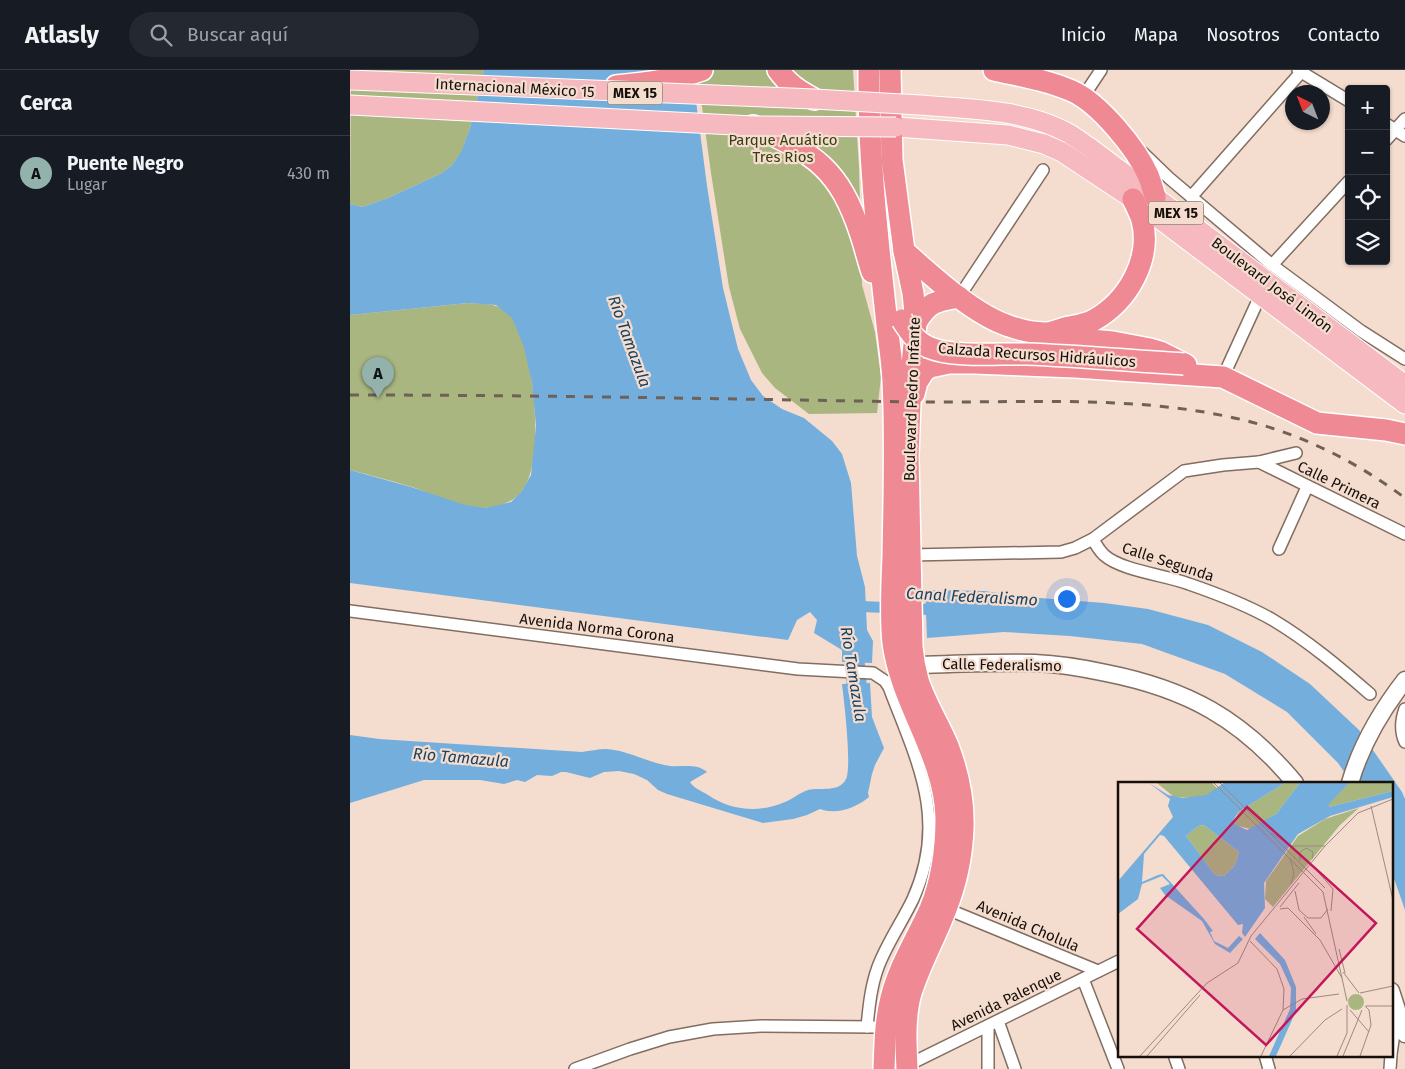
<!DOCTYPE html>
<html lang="es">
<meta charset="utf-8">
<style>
:root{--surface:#171b24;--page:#242831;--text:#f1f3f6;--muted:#9ea1a6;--line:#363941;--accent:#94b2ac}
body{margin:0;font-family:"Fira Sans",sans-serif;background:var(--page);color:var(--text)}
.controls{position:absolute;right:15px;top:15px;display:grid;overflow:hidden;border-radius:5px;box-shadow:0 1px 4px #0004}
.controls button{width:45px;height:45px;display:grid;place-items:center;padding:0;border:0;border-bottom:1px solid var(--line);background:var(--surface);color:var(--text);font:25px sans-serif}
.compass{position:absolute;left:935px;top:15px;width:45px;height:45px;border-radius:50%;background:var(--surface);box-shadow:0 1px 4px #0004;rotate:318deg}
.you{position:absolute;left:716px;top:528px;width:18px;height:18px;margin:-12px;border:4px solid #fff;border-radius:50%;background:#1a73e8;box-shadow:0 0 0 8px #1a73e833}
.badge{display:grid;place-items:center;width:32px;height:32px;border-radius:50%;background:var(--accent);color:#111;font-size:16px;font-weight:700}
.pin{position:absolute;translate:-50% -41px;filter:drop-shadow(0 1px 2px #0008)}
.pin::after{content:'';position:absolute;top:26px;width:18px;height:15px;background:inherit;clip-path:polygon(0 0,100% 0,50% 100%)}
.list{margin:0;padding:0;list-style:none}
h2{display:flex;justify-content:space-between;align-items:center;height:65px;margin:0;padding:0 20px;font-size:21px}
h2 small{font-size:16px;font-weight:400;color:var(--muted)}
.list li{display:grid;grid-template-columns:32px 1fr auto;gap:15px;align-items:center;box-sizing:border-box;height:75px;padding:0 20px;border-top:1px solid var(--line)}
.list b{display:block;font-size:19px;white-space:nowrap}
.list p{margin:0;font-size:16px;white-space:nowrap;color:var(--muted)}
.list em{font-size:16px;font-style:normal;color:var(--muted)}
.icon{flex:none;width:28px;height:28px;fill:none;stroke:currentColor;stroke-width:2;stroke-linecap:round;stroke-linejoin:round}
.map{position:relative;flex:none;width:1055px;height:999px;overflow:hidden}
header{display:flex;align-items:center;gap:30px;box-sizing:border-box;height:70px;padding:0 25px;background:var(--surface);border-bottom:1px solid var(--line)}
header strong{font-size:24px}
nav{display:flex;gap:28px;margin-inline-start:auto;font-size:18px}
.search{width:350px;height:45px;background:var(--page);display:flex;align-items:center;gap:12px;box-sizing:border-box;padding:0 18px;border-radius:28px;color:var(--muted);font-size:19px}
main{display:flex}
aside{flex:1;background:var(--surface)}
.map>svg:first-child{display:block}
</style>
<header>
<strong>Atlasly</strong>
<div class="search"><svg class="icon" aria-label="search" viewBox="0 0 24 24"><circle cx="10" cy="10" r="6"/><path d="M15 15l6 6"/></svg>Buscar aquí</div>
<nav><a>Inicio</a><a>Mapa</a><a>Nosotros</a><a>Contacto</a></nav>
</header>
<main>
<aside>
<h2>Cerca<small></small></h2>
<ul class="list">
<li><span class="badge">A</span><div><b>Puente Negro</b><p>Lugar</p></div><em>430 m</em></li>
</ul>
</aside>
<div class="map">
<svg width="1055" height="999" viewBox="0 0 1055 999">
<rect width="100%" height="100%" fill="#f4dcce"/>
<!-- green -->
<g fill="#a9b680">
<polygon points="1,0 134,0 120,58 111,83 102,95 92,103 38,128 12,137 0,134"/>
<polygon points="347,0 503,0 509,97 512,215 525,262 531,307 527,343 459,344 425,318 412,303 390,259 379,217 361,103"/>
<path d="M118,233C135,234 153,233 163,248C184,280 196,391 172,421C164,432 148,437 135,438C113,440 83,424 62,417C42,411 21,405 0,400V245Z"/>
</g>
<!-- water -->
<g fill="#74aedd">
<polygon points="134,0 342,0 357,116 373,218 388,279 401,310 413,326 432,339 454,348 482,371 492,384 501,413 507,486 515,517 517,560 523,571 522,593 492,592 492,580 464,563 467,550 460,542 447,550 438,570 0,513 0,400 61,417 115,435 135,438 161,432 172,421 181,405 186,356 182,313 174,277 162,248 146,235 118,233 0,245 0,134 12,137 38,128 92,103 102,95 111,82 120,58"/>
<polygon points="575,520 634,521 677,527 754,533 798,539 858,555 912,582 960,614 1009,660 1052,722 1055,729 1055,840 1041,800 1041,713 1002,713 988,693 937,642 875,604 792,574 720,566 654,562 577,568"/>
<path d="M520,613L522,647L534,678L525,695L522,704L518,723L519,727C506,738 486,745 470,739L457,745L443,749L413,753L317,724L308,720L297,710L284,704L269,701L254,702L240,708L216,702H211L202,706L187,705L175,712L167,710L154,714L130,710H74L0,733V665L29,669L232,682C240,681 248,679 256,679C278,680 298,693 320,696C332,697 347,693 357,702L340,712C343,718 352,721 358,725C381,741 410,743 435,732C443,729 449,723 458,720C471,717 489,723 496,709C502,697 494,630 492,614Z"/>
</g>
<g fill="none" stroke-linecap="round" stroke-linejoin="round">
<!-- canal -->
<polyline stroke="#74aedd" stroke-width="11" points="501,536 590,540"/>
<!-- river -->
<polyline stroke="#74aedd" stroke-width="20" points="501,567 503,574 509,639"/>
<defs>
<g id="street">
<polyline points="948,0 999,31"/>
<polyline points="733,27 751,0"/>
<polyline points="1036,54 1055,66"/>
<polyline points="1036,70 1055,49"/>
<polyline points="793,83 819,108 922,195 1011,261 1055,289"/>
<polyline points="841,127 953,0"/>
<polyline points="922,195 999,111"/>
<polyline points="609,227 693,100"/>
<polyline points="873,307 910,226"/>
<polyline points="909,392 1055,464"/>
<path d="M743,469C746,475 749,480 754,485C772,501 816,505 839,514C868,524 897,535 923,550C958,571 989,597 1020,624"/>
<polyline points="929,479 957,417"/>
<polyline points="560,485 711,482 725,478 743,469 834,401 873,395 909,392 946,383"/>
<path d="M0,541L448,599L523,603L535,611L539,617C567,691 599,749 563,829C552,852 537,873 528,897C521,916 519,936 517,957"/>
<path d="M1055,639C1051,650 1050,661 1055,672"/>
<polyline points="597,839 748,901"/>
<polyline points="733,909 768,999"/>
<polyline points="648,951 665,999"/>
<polyline points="638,956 638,999"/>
<polyline points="1041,984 1044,963 1051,948"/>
<polyline points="824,985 829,999"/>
<polyline points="915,985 919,999"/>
<polyline points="556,996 769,891"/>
<polyline points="225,999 280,979 319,967 363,959 411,956 524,957"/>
<polyline points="1040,999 1041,985"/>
</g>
<g id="secondary">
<path d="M564,595C604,594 645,592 685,593C709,594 733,598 756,603C837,619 892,649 945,713"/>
<path d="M1000,713C1011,675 1031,641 1055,610"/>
<polyline points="1041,921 1055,964"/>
</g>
<g id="primary">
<path d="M570,35C617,39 673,39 716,62C724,66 731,72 739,77L1055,315"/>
<polyline points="546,57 658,65 694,74 712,82 783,129 1055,334"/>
</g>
<g id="highway">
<path d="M428,0C438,14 449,21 464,29"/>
<path d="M519,0C518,82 527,164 536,245C538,267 542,289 543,311C546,369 544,428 543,486C542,514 540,544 543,573C551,634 595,686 596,748C596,779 592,810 580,839C567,868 549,896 541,928C535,951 535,975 534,999"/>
<path d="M540,0L542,90L554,181L563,223L566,253L561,306L558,386L562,577C563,588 565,599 568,610C575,633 589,654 598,676C608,702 614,730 613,758C612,785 606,814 596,839C585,868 570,894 561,923C554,947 556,975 557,999"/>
<path d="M644,0C671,6 697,10 722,21C749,33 786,78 798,105C801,112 803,120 805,127"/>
<path d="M266,16C295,13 324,10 352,0"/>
<path d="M403,56C465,84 489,98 511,165C515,177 518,190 522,202"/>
<path d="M554,181C581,205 624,245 659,256C670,260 685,263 696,263C702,263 709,260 715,258C724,256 735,255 744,250C778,231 802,189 792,150C790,143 786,136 783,129"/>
<path d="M566,253C578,232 586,231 609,227"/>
<polyline points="704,264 740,270 763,272 800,279 810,282 836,295"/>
<polyline points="564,324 567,312 574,301 580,297 599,293 624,293 725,297 873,307 967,353 1036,360 1055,364"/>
</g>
</defs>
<!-- street casing -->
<use href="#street" stroke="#826d61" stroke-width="14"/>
<!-- secondary casing -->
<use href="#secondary" stroke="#826d61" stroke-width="19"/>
<!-- primary casing -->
<use href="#primary" stroke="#fff" stroke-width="21"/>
<!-- highway casing -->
<use href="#highway" stroke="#fff" stroke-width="24"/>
<!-- street -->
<use href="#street" stroke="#fff" stroke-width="11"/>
<!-- secondary -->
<use href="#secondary" stroke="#fff" stroke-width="16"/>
<!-- primary -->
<use href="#primary" stroke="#f5b9bf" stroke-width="19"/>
<!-- highway -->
<use href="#highway" stroke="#ef8a94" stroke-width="21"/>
<!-- rail -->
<path stroke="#6f6158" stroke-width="3" stroke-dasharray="9 9" stroke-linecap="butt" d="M0,325C189,325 378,329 567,332C671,333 778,325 880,347C943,360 1003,389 1055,428"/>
<defs>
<g id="primary-bridge">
<polyline points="0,10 464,29 570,35"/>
<polyline points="0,35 403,56 546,57"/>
</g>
<path id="highway-bridge" d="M552,250C559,261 566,272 578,277C602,288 651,283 677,284C730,286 782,291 834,294"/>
</defs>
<!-- primary-bridge casing -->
<use href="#primary-bridge" stroke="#fff" stroke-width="21" stroke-linecap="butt"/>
<!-- highway-bridge casing -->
<use href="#highway-bridge" stroke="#fff" stroke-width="24" stroke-linecap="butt"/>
<!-- primary-bridge -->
<use href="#primary-bridge" stroke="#f5b9bf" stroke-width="19"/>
<!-- highway-bridge -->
<use href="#highway-bridge" stroke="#ef8a94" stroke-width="21"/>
</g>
<g text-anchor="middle" stroke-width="4.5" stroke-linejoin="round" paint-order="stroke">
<!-- shield labels -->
<g fill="#f4dcce" stroke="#594c45" stroke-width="1">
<rect x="257.5" y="11.5" width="55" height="23" rx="4"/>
<rect x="798.5" y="131.5" width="55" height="23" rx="4"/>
</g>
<g font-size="14" font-weight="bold" fill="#170f0a">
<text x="285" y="28">MEX 15</text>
<text x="826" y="148">MEX 15</text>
</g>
<!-- street labels -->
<g font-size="15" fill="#170f0a" stroke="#f4dcce">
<text transform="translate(165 18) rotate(3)" y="5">Internacional México 15</text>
<text transform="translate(922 215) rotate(37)" y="5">Boulevard José Limón</text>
<text transform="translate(687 285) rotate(4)" y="5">Calzada Recursos Hidráulicos</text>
<text transform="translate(562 329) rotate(-88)" y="5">Boulevard Pedro Infante</text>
<text transform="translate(989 415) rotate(26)" y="5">Calle Primera</text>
<text transform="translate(818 492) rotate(18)" y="5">Calle Segunda</text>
<text transform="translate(247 558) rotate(7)" y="5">Avenida Norma Corona</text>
<text transform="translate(652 595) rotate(1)" y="5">Calle Federalismo</text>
<text transform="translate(678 856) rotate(23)" y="5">Avenida Cholula</text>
<text transform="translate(656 930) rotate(-26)" y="5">Avenida Palenque</text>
</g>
<!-- park labels -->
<g font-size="15" fill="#363f0c" stroke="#f4dcce">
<text x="433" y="75">Parque Acuático<tspan x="433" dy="17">Tres Rios</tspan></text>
</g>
<!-- water labels -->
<g font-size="16" font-style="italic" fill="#174262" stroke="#f4dcce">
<text transform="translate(280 271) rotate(70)" y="6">Río Tamazula</text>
<text transform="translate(622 526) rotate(3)" y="6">Canal Federalismo</text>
<text transform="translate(504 604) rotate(81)" y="6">Río Tamazula</text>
<text transform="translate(111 687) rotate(5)" y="6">Río Tamazula</text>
</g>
</g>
<!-- overview -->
<g transform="translate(768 712)">
<rect width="275" height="275" fill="#f4dcce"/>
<path d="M39,1H94L106,13L93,17L56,15ZM167,1H182L158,32L133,47L115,43L120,30ZM231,1H275V9L211,25L210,22ZM241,26L222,43L155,125L147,117L148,99L180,54L207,37ZM86,43L121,70L117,83L106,94L97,93L68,54L80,44ZM230 220a8 8 0 1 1 16 0a8 8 0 1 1-16 0Z" fill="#a9b680"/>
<path d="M31,1L50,13L65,16L88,13L106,1H167L120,30L114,41L129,48L158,32L182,1H231L211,22V25L275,9V15L212,34L180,52L146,101L147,126L127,155L124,151L125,142L120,143L46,54L42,53L26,72L24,100L40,93L45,92L86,137L95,149L92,150L96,159L110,166L121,154L125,157L112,171L97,162L84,139L47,113L42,106L52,102L44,94L24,102L20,117L0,132V99L55,35L50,24L52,17ZM86,43L121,70L117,83L106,94L97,93L68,54L80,44ZM142,151L167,178L178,205V229L158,274H151L172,227L173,206L162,182L137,157Z" fill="#74aedd" fill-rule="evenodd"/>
<path fill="none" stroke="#9c8a80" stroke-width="1" d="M96,1L205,110L229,219M102,1L207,106M253,24L275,118M153,51L174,64H207M207,64L240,31L275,17M172,76L176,91L173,102M182,79V70L188,66L195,70L194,77M195,84L215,107L213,129M177,109L181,128L190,136H203L210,127M162,125L181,101M162,127L170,126L202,158L224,196M186,135L198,152M132,159L159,187L166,207L165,228L143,274M221,167L227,191M225,190L241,211M242,211L275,204M248,224H275M165,228L184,217L221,212M232,228L251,250M22,274L89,201L120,181L133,154L207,64M29,274L82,213M172,274L207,238L224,227M219,274L229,251V223M225,274L244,228M242,274L253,243L251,228L247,224"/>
<path fill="#c2185b" fill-opacity="0.15" stroke="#c2185b" stroke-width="2.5" d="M129,25L258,141L148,263L19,147Z"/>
<rect width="275" height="275" fill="none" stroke="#170f0a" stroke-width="2.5"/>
</g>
</svg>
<div class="controls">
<button>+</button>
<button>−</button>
<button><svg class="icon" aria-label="locate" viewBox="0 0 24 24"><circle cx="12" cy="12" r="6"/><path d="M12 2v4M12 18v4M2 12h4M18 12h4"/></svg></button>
<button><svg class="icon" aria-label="layers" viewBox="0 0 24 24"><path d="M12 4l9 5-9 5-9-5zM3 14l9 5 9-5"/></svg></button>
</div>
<svg class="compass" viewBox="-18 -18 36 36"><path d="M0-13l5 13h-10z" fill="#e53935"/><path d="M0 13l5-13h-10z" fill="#9ea1a6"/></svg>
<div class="you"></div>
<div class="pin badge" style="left:28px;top:328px">A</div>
</div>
</main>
